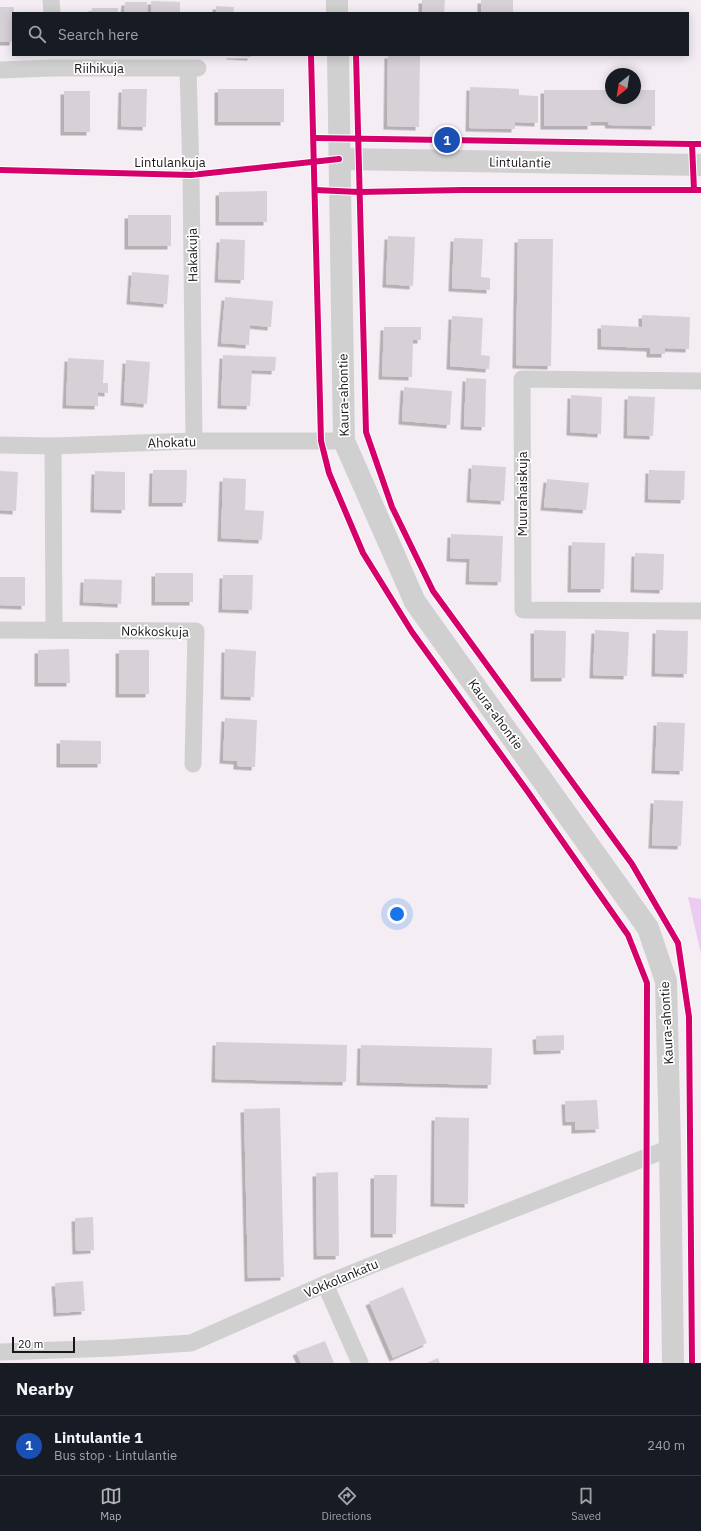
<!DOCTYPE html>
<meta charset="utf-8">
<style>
:root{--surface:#171b24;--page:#20242c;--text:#f1f3f6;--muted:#9ea1a6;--line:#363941;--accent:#b2b2b6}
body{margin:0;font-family:"IBM Plex Sans",sans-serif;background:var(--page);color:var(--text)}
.compass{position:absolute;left:605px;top:68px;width:36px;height:36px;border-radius:50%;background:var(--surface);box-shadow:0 2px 10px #0003;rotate:210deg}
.scale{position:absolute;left:12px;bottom:10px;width:63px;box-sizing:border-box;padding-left:4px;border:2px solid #1a161b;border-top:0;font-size:11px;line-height:14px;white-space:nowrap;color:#1a161b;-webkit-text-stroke:3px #fff;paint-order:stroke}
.you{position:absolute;left:397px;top:914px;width:14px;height:14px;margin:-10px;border:3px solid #fff;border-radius:50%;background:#1a73e8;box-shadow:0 0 0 6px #1a73e833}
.badge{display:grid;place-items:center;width:26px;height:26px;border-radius:50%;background:var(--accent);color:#fff;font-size:13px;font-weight:700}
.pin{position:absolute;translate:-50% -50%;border:2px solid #fff;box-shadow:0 1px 4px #0006}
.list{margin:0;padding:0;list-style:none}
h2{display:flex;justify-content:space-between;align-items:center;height:52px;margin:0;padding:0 16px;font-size:17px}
h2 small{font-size:13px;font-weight:400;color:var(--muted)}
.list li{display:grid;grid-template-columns:26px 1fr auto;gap:12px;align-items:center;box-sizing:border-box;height:60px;padding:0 16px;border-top:1px solid var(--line)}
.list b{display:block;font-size:15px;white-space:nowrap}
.list p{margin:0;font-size:13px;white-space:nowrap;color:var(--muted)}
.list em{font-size:13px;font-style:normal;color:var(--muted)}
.icon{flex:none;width:22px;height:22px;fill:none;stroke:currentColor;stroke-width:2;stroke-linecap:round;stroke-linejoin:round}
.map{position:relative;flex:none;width:701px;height:1363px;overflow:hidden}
.search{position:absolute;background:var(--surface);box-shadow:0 2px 10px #0003;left:12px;right:12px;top:12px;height:44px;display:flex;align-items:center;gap:10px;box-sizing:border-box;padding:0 14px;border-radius:0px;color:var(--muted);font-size:15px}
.sheet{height:112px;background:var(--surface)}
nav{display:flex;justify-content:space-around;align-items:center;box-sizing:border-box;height:56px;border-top:1px solid var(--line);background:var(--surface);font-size:11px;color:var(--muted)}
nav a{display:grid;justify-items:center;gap:2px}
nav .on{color:var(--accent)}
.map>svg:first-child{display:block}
</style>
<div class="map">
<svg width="701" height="1363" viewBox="0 0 701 1363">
<defs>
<filter id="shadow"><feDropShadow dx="-3.5" dy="3.5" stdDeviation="0" flood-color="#0004"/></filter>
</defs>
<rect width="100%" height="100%" fill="#f4eef4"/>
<!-- green -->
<polygon fill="#eaccf0" points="688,897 701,899 701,954"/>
<!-- building -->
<g fill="#d6d1d7" filter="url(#shadow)">
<polygon points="422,0 445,0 444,13 422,13"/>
<rect x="481" y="0" width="32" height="13"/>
<polygon points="151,1 180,2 180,13 151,13"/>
<polygon points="125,2 147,2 147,13 124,13"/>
<polygon points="216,6 234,7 233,13 216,13"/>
<polygon points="0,7 14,7 13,42 0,42"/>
<polygon points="92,8 118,8 118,13 91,13"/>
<polygon points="230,55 251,55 251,57 230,56"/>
<polygon points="388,55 420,55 419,127 387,126"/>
<polygon points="470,87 519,89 519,95 538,96 538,123 515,122 515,129 469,128"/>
<polygon points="122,89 147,89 146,127 121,126"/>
<rect x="218" y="89" width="66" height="33"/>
<polygon points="544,90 611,90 611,98 635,98 635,90 655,90 655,126 609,125 608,122 591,122 591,126 544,126"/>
<rect x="64" y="91" width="26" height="41"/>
<polygon points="267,191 267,222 219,222 219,192"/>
<rect x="128" y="215" width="43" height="31"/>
<polygon points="388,236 415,237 413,286 386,284"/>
<polygon points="454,238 483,239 481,277 490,278 490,290 452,288"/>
<polygon points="220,239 245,240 244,280 218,279"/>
<polygon points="518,239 553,239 551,366 516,365"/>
<polygon points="132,272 169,275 167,304 130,301"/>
<polygon points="225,297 273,301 271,327 250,325 249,345 221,343"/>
<polygon points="642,315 690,317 689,349 665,348 665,354 650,354 650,348 601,346 601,325 642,327"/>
<polygon points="452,316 483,318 481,355 490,356 489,369 450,366"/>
<polygon points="384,327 421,327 421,340 413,340 412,377 382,376"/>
<polygon points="223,355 276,357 275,371 252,370 250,406 221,405"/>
<polygon points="68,358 104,360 103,383 108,383 108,393 98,392 98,406 66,405"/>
<polygon points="126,360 150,362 147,404 124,402"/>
<polygon points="466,378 486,379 485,427 464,426"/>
<polygon points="404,387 452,391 450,425 402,421"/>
<polygon points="571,395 602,397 601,434 570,432"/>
<polygon points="628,396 655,397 653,436 627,435"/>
<polygon points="472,465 506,467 504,501 470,499"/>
<polygon points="153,470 187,470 186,503 152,503"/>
<polygon points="649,470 685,471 684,500 648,499"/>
<polygon points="0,471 18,472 16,511 0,510"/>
<polygon points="95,471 125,472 125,510 94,509"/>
<polygon points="223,478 246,479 245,510 264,511 262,540 221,538"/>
<polygon points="547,479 589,483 586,510 544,507"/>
<polygon points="451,534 503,536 501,582 469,581 470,559 450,558"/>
<polygon points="572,542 605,543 604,589 571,589"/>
<polygon points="635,553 664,554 663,590 634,589"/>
<rect x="155" y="573" width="38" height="29"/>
<polygon points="223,575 253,575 252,610 222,609"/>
<polygon points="0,577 25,577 25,606 0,605"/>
<polygon points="84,579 122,580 121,604 83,602"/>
<polygon points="534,630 566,631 565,678 534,678"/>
<polygon points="595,630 629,632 627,676 593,675"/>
<polygon points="656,630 688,631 687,674 655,673"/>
<polygon points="69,649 70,683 38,683 38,650"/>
<polygon points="225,649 256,651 254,697 224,696"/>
<rect x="119" y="650" width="30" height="44"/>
<polygon points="225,718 257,720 255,767 237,766 237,761 223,760"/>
<polygon points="657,722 685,723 683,771 655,770"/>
<polygon points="60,740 101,741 101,764 60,764"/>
<polygon points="654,800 683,801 681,846 652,845"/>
<polygon points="564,1035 564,1050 537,1051 536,1036"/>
<polygon points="216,1042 347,1045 346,1082 215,1079"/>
<polygon points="361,1045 492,1048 491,1085 360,1082"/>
<polygon points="597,1100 599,1129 575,1130 575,1122 566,1122 565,1101"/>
<polygon points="280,1108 284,1277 248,1278 244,1109"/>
<polygon points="435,1117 469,1118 468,1204 434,1203"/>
<polygon points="338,1172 339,1256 317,1256 316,1173"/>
<polygon points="374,1175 397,1175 396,1234 374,1234"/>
<polygon points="93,1217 94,1250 76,1251 75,1218"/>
<polygon points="83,1281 85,1311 57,1313 55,1283"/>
<polygon points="403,1287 427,1343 393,1358 369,1302"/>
<polygon points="325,1341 334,1363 301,1363 296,1352"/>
<polygon points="438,1358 440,1363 427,1363"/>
</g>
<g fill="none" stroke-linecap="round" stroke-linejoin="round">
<!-- street -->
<g stroke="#d1d0d1" stroke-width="17">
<polyline points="51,0 52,13"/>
<polyline points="188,69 191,175 194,441"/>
<polyline points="0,70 52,68 198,68"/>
<polyline points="701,381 522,379 523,610 701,611"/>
<polyline points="0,445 53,446 194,441 344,441"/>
<polyline points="53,446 54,630"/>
<polyline points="0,630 196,631 193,764"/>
<polyline points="325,1284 360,1363"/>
<polyline points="0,1352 114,1348 191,1343 325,1284 412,1249 670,1148"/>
</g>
<!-- secondary -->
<g stroke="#d1d0d1" stroke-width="22">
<polyline points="337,0 337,13"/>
<polyline points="338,55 344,441 415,602 648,928 666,981 670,1148 673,1363"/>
<polyline points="339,159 701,165"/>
</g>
<defs>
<g id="cycleway">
<polyline points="311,55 321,441 329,473 363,553 412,632 528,792 628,935 647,983 646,1363"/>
<polyline points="356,55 366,432 392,507 433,591 632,864 678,943 689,1017 692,1363"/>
<polyline points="314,138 692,144"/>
<polyline points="0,170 191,175 339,159"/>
<polyline points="315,190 359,192 462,190 701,190"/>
<polyline points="694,190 692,144 701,144"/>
</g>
</defs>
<!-- cycleway casing -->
<use href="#cycleway" stroke="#fff" stroke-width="8"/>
<!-- cycleway -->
<use href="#cycleway" stroke="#d6006c" stroke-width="6"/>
</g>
<g text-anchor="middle" stroke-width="3.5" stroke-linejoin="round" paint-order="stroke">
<!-- street labels -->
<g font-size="13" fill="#1a161b" stroke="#fff">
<text x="99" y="73">Riihikuja</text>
<text x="170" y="167">Lintulankuja</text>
<text transform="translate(520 162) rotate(1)" y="5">Lintulantie</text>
<text transform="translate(192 255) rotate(-91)" y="5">Hakakuja</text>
<text transform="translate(343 395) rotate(-91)" y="5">Kaura-ahontie</text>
<text transform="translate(172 442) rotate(-2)" y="5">Ahokatu</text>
<text transform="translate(522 494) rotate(-90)" y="5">Muurahaiskuja</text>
<text transform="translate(155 631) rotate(1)" y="5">Nokkoskuja</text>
<text transform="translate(496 714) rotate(54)" y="5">Kaura-ahontie</text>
<text transform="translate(666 1023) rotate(-93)" y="5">Kaura-ahontie</text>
<text transform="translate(341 1278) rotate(-23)" y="5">Vokkolankatu</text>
</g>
</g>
</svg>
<svg class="compass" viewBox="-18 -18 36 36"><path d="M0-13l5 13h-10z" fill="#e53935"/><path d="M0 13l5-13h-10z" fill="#9ea1a6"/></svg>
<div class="scale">20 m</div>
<div class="you"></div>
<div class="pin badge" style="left:447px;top:140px;background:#1a4fb4">1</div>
<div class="search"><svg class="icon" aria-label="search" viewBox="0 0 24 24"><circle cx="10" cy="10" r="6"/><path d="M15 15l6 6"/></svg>Search here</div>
</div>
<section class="sheet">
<h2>Nearby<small></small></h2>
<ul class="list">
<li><span class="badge" style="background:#1a4fb4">1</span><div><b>Lintulantie 1</b><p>Bus stop · Lintulantie</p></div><em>240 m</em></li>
</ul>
</section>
<nav>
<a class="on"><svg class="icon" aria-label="map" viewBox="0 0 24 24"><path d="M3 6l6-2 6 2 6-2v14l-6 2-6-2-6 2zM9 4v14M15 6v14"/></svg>Map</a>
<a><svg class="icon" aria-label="directions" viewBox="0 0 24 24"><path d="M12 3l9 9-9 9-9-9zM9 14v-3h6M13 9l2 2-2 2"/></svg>Directions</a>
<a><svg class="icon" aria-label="saved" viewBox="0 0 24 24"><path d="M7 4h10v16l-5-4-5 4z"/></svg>Saved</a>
</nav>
